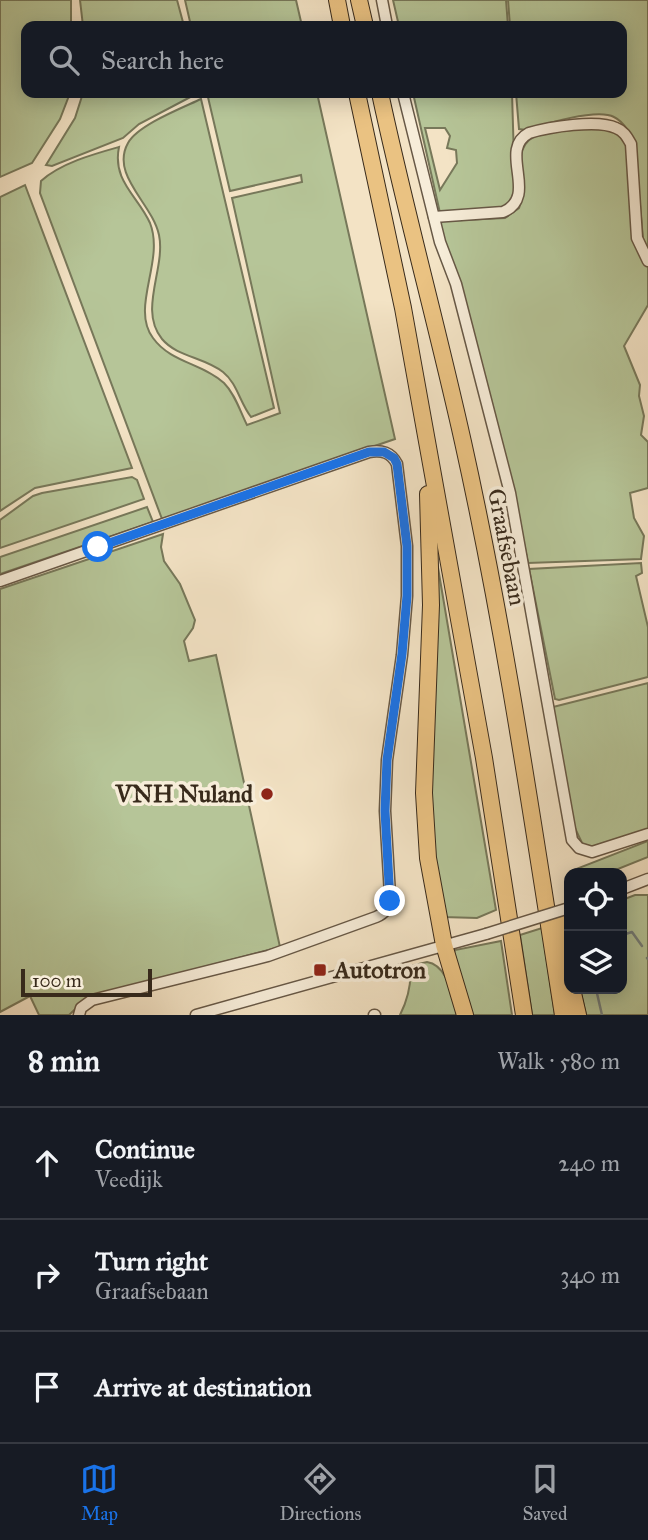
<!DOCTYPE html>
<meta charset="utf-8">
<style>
:root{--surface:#171b24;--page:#242831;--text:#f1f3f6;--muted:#9ea1a6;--line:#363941;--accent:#1a73e8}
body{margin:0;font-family:"IM FELL Great Primer",serif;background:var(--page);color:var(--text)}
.controls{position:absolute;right:21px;bottom:21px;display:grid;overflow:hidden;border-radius:14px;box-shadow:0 4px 18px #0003}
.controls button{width:63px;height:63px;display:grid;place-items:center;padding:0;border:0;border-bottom:2px solid var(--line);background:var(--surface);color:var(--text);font:35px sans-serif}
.scale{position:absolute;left:21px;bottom:18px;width:131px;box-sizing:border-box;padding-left:7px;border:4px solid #382a1b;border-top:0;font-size:19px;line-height:24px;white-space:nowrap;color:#382a1b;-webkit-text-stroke:5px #f7edd9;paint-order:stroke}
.stop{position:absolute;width:21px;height:21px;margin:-16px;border:5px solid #1a73e8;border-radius:50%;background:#fff}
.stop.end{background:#1a73e8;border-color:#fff;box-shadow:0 2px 7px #0008}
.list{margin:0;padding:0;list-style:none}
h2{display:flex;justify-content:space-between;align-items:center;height:91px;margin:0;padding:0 28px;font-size:30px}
h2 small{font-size:23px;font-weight:400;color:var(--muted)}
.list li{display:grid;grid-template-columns:46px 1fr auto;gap:21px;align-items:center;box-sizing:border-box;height:112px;padding:0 28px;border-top:2px solid var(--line)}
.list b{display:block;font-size:26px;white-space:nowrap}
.list p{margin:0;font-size:23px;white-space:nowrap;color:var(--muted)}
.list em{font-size:23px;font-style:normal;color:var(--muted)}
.icon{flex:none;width:38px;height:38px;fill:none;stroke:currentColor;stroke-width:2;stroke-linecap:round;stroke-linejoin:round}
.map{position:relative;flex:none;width:648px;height:1015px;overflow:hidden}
.search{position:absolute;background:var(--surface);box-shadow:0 4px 18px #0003;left:21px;right:21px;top:21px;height:77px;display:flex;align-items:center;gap:18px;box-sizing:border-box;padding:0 24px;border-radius:14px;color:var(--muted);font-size:26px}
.sheet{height:427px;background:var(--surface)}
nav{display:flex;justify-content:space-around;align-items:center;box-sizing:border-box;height:98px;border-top:2px solid var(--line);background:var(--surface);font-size:19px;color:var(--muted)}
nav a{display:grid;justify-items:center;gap:4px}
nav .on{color:var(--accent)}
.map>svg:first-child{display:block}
</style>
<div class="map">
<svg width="648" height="1015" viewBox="0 0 648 1015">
<rect width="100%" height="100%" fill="#f3e3c5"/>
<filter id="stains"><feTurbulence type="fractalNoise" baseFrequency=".00286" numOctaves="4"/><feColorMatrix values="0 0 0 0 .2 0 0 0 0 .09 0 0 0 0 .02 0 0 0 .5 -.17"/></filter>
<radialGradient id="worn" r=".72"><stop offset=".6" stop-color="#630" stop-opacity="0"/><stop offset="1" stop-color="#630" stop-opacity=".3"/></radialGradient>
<!-- green -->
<g fill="#b6c598" stroke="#77785a" stroke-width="2" fill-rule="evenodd">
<polygon points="0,0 71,0 71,26 26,26 26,93 70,93 60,119 32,163 0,177"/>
<polygon points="80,0 177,0 184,26 83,26"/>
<polygon points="185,0 296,0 302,26 191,26"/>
<polygon points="393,0 506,0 508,26 399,26"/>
<path d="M508,0H648V253L643,239L635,148C631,136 626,123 614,117C597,108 544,124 526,130L519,129L516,93H622V26H510Z"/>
<polygon points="83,93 198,93 139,124 123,138 52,166 46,165 75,118"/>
<path d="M207,93H317L395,439L162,519L40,193L41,181C61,163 94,154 119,147C112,181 138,196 150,223C165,261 130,307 153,338C171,363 202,363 224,383C235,394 240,411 247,425L280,413L232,198L302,182L301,175L230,191Z"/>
<path d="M413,93H512L515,192L508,207L440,213ZM425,128H445L450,136L447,148L456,150L457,163L440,190Z"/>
<path d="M201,99L274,408L251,417C240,403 237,383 223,372C204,357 177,357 162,339C138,310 166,268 159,235C152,203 110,175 128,143C138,125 182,108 201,99Z"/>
<path d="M611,126L627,144L635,242L648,263V305L624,346L640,385L639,396L644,416L641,435L648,442V488L630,493L634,518L644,536L641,559L528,563C505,449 478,337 439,228L442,221L505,218L519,208C531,179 504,146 542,133Z"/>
<polygon points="25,185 132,468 35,488 0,511 0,197"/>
<polygon points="132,477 137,480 144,499 0,548 0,520 33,496 42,493"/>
<polygon points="147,507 153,522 0,574 0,557"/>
<polygon points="163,534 161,547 164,561 180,584 195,620 193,628 184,641 189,661 216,655 280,947 87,998 69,1015 39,1015 30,996 0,1012 0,589"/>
<polygon points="434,544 496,910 477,918 443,917 434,857 430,792"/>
<polygon points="641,563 642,573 636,576 648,627 648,677 559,700 555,699 529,569"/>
<polygon points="648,683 648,830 593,848 583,845 573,824 553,707"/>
<polygon points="648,841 648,857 608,873 569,873 568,887 568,875 571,871"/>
<polygon points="635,895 648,895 648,1015 586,1015 580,989 622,989 622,900"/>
<polygon points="542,928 555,1015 532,1015 520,935"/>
<polygon points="501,941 512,1015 469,1015 452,959 455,950"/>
<path d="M427,962C448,965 452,997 458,1015H400C408,999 412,984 410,966Z"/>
</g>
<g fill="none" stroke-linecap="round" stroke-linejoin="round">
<!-- stream -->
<g stroke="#76817d" stroke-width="2.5">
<polyline points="622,935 632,932 642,946"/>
<polyline points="647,958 648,959"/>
<polyline points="596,989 602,1015"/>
</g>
<defs>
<g id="minor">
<polyline points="382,0 387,26"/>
<polyline points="403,93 440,242 456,284 510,493 572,840 579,848 592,852 648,834"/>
<path d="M434,217L503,212C540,196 497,150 529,133C549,127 598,119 616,128C624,131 627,137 631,144L637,238L648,261"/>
<path d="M0,581L369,452C382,450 391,452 397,464L407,546V596L402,655L387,760L385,811L390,895C390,906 386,913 376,917L268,956L92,1000L81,1008L79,1015"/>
<polyline points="622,889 648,879"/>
<polyline points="196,1015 486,934"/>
<polyline points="374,1015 375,1015"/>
</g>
<g id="highway">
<polyline points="337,0 342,26"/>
<polyline points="359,0 365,26"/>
<polyline points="357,93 403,308 460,625 484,758 524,1015"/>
<path d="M380,93C405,210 437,325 463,442C505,631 533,824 563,1015"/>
<polyline points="428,494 431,605 424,793 428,858 444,945 465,1015"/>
<polyline points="559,919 569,975"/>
<polyline points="572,989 578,1015"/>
</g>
</defs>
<!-- minor casing -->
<use href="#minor" stroke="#675846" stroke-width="13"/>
<!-- highway casing -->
<use href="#highway" stroke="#382a1b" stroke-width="18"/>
<!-- minor -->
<use href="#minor" stroke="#f7edd9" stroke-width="10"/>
<!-- highway -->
<use href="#highway" stroke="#eac282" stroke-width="16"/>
<defs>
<polyline id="minor-bridge" points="486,934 569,908"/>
</defs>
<!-- minor-bridge casing -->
<use href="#minor-bridge" stroke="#675846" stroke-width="13" stroke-linecap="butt"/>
<!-- minor-bridge -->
<use href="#minor-bridge" stroke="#f7edd9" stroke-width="10"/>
</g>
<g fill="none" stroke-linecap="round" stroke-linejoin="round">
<!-- route -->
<polyline stroke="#1a73e8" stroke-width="9" points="98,547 369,452 384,452 394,458 397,464 407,546 407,596 402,654 387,760 385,811 390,901"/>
</g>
<!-- markers -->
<g fill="#8f2418" stroke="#f7edd9" stroke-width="2.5">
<circle cx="267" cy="794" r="7"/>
<rect x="313" y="963" width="14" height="14" rx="3.5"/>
</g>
<g text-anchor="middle" stroke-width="7" stroke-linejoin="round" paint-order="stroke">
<!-- street labels -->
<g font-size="24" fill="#382a1b" stroke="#f7edd9">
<text transform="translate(507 547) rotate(79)" y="8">Graafsebaan</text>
</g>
<!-- poi labels -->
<g font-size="24" font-weight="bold" fill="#382a1b" stroke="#f7edd9" text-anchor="end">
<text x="253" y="802">VNH Nuland</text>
<text x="334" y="978" text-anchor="start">Autotron</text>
</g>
</g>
<rect width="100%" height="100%" filter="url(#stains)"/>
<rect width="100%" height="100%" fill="url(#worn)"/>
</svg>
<div class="controls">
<button><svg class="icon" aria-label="locate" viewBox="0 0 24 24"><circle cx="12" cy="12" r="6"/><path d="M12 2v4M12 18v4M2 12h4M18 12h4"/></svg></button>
<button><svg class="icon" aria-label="layers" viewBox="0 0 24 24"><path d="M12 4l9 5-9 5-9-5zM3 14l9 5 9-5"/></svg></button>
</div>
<div class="scale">100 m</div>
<div class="stop" style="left:98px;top:547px"></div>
<div class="stop end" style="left:390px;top:901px"></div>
<div class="search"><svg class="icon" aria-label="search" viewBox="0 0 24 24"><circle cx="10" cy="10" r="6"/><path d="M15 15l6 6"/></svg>Search here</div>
</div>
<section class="sheet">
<h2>8 min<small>Walk · 580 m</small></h2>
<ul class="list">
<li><svg class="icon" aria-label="ahead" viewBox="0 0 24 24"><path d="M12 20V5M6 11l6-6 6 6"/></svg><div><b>Continue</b><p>Veedijk</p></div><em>240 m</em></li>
<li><svg class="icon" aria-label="right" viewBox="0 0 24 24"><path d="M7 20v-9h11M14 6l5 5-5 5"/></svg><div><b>Turn right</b><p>Graafsebaan</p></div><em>340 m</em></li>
<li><svg class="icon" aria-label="arrive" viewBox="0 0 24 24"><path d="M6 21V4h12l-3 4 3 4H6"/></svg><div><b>Arrive at destination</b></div></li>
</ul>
</section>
<nav>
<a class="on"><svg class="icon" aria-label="map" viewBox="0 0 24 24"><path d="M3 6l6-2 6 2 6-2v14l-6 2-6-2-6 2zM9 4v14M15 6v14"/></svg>Map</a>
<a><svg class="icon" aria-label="directions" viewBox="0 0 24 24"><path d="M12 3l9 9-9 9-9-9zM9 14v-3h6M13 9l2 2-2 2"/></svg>Directions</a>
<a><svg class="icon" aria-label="saved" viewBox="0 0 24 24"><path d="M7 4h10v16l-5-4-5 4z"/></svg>Saved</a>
</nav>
